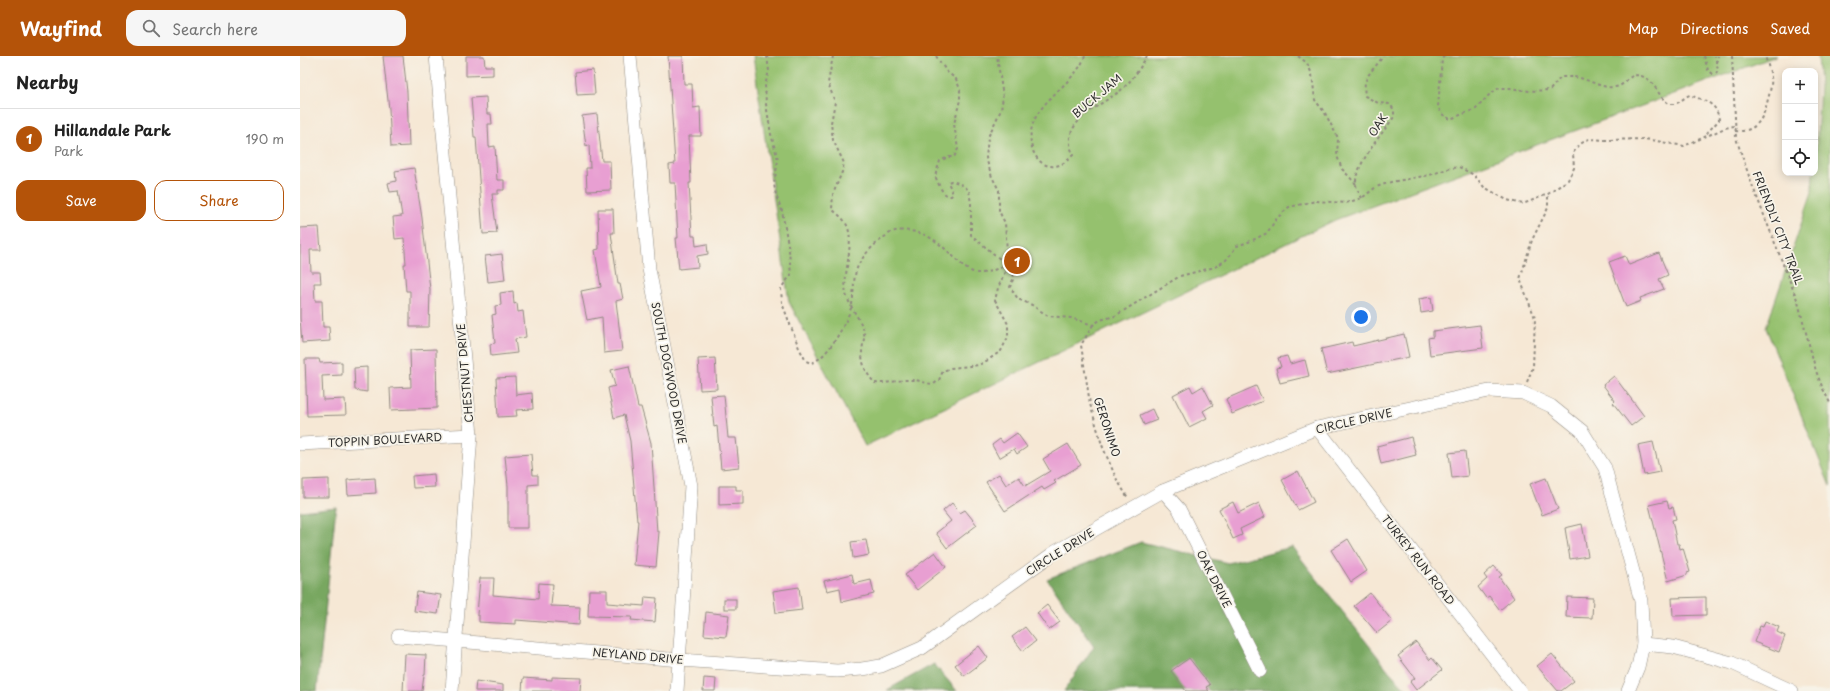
<!DOCTYPE html>
<meta charset="utf-8">
<style>
:root{--surface:#fff;--page:#f6f6f6;--text:#222;--muted:#767676;--line:#e0e0e0;--accent:#b45309}
body{margin:0;font-family:"Playpen Sans",sans-serif;background:var(--page);color:var(--text)}
.controls{position:absolute;right:12px;top:12px;display:grid;overflow:hidden;border-radius:8px;box-shadow:0 2px 10px #0003}
.controls button{width:36px;height:36px;display:grid;place-items:center;padding:0;border:0;border-bottom:1px solid var(--line);background:var(--surface);color:var(--text);font:20px sans-serif}
.you{position:absolute;left:1061px;top:261px;width:14px;height:14px;margin:-10px;border:3px solid #fff;border-radius:50%;background:#1a73e8;box-shadow:0 0 0 6px #1a73e833}
.badge{display:grid;place-items:center;width:26px;height:26px;border-radius:50%;background:var(--accent);color:#fff;font-size:13px;font-weight:700}
.pin{position:absolute;translate:-50% -50%;border:2px solid #fff;box-shadow:0 1px 4px #0006}
.list{margin:0;padding:0;list-style:none}
h2{display:flex;justify-content:space-between;align-items:center;height:52px;margin:0;padding:0 16px;font-size:17px}
h2 small{font-size:13px;font-weight:400;color:var(--muted)}
.list li{display:grid;grid-template-columns:26px 1fr auto;gap:12px;align-items:center;box-sizing:border-box;height:60px;padding:0 16px;border-top:1px solid var(--line)}
.list b{display:block;font-size:15px;white-space:nowrap}
.list p{margin:0;font-size:13px;white-space:nowrap;color:var(--muted)}
.list em{font-size:13px;font-style:normal;color:var(--muted)}
.actions{display:flex;gap:8px;padding:12px 16px}
.actions a{flex:1;padding:9px 0;border:1px solid var(--accent);border-radius:12px;text-align:center;font-size:14px;color:var(--accent)}
.actions .main{background:var(--accent);color:#fff}
.icon{flex:none;width:22px;height:22px;fill:none;stroke:currentColor;stroke-width:2;stroke-linecap:round;stroke-linejoin:round}
.map{position:relative;flex:none;width:1530px;height:635px;overflow:hidden}
header{display:flex;align-items:center;gap:24px;box-sizing:border-box;height:56px;padding:0 20px;background:var(--accent);color:#fff}
header strong{font-size:19px}
nav{display:flex;gap:22px;margin-inline-start:auto;font-size:14px}
.search{width:280px;height:36px;background:var(--page);display:flex;align-items:center;gap:10px;box-sizing:border-box;padding:0 14px;border-radius:12px;color:var(--muted);font-size:15px}
main{display:flex}
aside{flex:1;background:var(--surface)}
.map>svg:first-child{display:block}
</style>
<header>
<strong>Wayfind</strong>
<div class="search"><svg class="icon" aria-label="search" viewBox="0 0 24 24"><circle cx="10" cy="10" r="6"/><path d="M15 15l6 6"/></svg>Search here</div>
<nav><a>Map</a><a>Directions</a><a>Saved</a></nav>
</header>
<main>
<aside>
<h2>Nearby<small></small></h2>
<ul class="list">
<li><span class="badge">1</span><div><b>Hillandale Park</b><p>Park</p></div><em>190 m</em></li>
</ul>
<div class="actions"><a class="main">Save</a><a>Share</a></div>
</aside>
<div class="map">
<svg width="1530" height="635" viewBox="0 0 1530 635">
<rect width="100%" height="100%" fill="#f7f3e8"/>
<filter id="ink" filterUnits="userSpaceOnUse"><feTurbulence type="fractalNoise" baseFrequency=".025" numOctaves="2"/><feDisplacementMap in="SourceGraphic" scale="8" xChannelSelector="R" yChannelSelector="G"/><feConvolveMatrix kernelMatrix="1 2 1 2 8 2 1 2 1" color-interpolation-filters="sRGB"/></filter>
<filter id="wash" filterUnits="userSpaceOnUse"><feTurbulence type="fractalNoise" baseFrequency=".012" numOctaves="4" result="noise"/><feDisplacementMap in="SourceGraphic" scale="16" xChannelSelector="R" yChannelSelector="G"/><feGaussianBlur stdDeviation="0.9" result="paint"/><feColorMatrix in="noise" values="0 0 0 0 0 0 0 0 0 0 0 0 0 0 0 0 0 1.4 0 .05"/><feComposite in="paint" operator="in"/></filter>
<g filter="url(#wash)">
<rect width="100%" height="100%" fill="#f6e8d5"/>
<!-- green -->
<g fill="#95c16e" stroke="#60764c">
<polygon points="453,0 1476,0 1035,164 565,390 489,246"/>
<polygon points="1518,0 1530,0 1530,430 1466,272 1512,136 1513,117 1515,117 1520,30"/>
</g>
<!-- forest -->
<g fill="#78a761" stroke="#526946">
<polygon points="36,451 17,635 0,635 0,455"/>
<polygon points="841,486 928,507 992,491 1089,615 1108,635 764,635 794,590 747,523"/>
<polygon points="634,608 657,635 587,634"/>
</g>
<g id="blocks">
<!-- building -->
<g fill="#e89fd2">
<polygon points="83,0 103,0 107,36 109,90 91,91 89,53"/>
<polygon points="166,0 184,0 185,10 193,10 193,19 166,20"/>
<polygon points="368,0 383,0 384,28 392,28 393,52 400,51 401,80 389,80 391,127 389,127 392,180 395,180 396,190 407,188 408,198 397,200 398,211 379,213 376,182 378,182 375,127 370,127 369,109 375,108"/>
<polygon points="293,14 295,38 277,39 275,16"/>
<polygon points="186,41 187,58 191,58 192,68 188,68 189,91 195,90 197,124 204,124 204,134 198,134 198,138 192,138 197,177 183,178 176,81 174,81 171,42"/>
<polygon points="297,58 302,105 310,105 311,134 287,135 286,112 290,112 289,89 286,90 282,60"/>
<polygon points="114,112 122,162 130,233 129,271 110,271 110,235 106,235 104,208 106,208 104,182 95,183 93,161 102,160 98,135 90,136 88,127 96,125 95,115"/>
<polygon points="298,153 313,153 314,177 311,177 318,228 320,228 323,243 316,245 322,295 304,297 302,261 287,264 281,235 301,231 295,194 299,193"/>
<polygon points="19,171 21,194 10,194 11,216 20,216 21,227 14,227 15,245 22,245 23,271 29,271 30,285 2,287 0,262 0,172"/>
<polygon points="1359,197 1368,219 1359,223 1364,233 1340,242 1341,245 1326,251 1309,206 1325,200 1329,209"/>
<polygon points="202,198 205,224 188,226 185,200"/>
<polygon points="213,235 214,248 217,247 218,256 223,255 226,281 215,283 217,297 191,300 190,288 195,287 192,259 196,258 195,250 201,249 200,237"/>
<polygon points="1131,241 1133,255 1121,257 1119,243"/>
<polygon points="1180,269 1183,292 1130,299 1128,282 1133,281 1133,275"/>
<polygon points="1104,278 1109,301 1027,318 1021,293 1052,286 1053,290"/>
<polygon points="136,293 137,352 91,354 90,332 111,331 110,294"/>
<polygon points="987,300 990,308 1005,304 1009,320 980,327 976,312 981,311 978,302"/>
<polygon points="415,302 417,333 400,334 398,303"/>
<polygon points="5,303 19,303 20,307 42,306 42,319 22,320 23,344 45,343 46,359 7,360"/>
<polygon points="329,310 338,351 341,351 351,387 357,476 359,476 356,511 334,509 338,465 337,465 330,385 324,359 314,362 308,332 315,330 311,314"/>
<polygon points="67,311 67,336 55,334 54,312"/>
<polygon points="1314,320 1344,360 1331,370 1313,347 1315,345 1303,329"/>
<polygon points="215,321 216,339 232,337 233,353 216,354 217,360 198,361 196,322"/>
<polygon points="890,330 893,336 903,330 913,349 903,355 907,362 889,371 873,339"/>
<polygon points="956,330 963,345 932,358 926,343"/>
<polygon points="424,339 428,382 436,382 439,411 421,413 417,370 414,371 411,340"/>
<polygon points="852,353 857,364 844,369 840,359"/>
<polygon points="717,377 727,391 717,398 714,393 699,402 692,389 700,383 703,387"/>
<polygon points="1111,381 1116,399 1081,408 1077,390"/>
<polygon points="1353,386 1360,416 1344,419 1338,389"/>
<polygon points="768,388 781,409 754,425 756,427 744,434 742,431 705,455 686,426 699,418 706,429 719,421 725,430 750,415 743,403"/>
<polygon points="1165,395 1168,420 1152,422 1149,397"/>
<polygon points="231,398 233,419 238,419 238,428 228,429 228,472 208,472 208,430 205,400"/>
<polygon points="998,415 1014,446 998,454 982,424"/>
<polygon points="134,418 135,431 113,432 112,420"/>
<polygon points="75,422 76,437 48,439 47,424"/>
<polygon points="1246,422 1258,453 1242,459 1230,428"/>
<polygon points="29,423 29,441 3,441 3,424"/>
<polygon points="419,430 436,430 436,434 443,434 443,448 419,449"/>
<polygon points="1367,445 1369,452 1373,451 1376,463 1372,464 1377,488 1379,488 1380,493 1383,492 1390,516 1387,517 1387,519 1368,525 1349,449"/>
<polygon points="933,446 938,457 959,447 965,461 940,473 942,479 933,483 919,453"/>
<polygon points="652,447 660,457 665,454 677,469 647,492 636,477 651,465 643,455"/>
<polygon points="1282,468 1288,500 1270,503 1265,472"/>
<polygon points="1048,483 1067,515 1051,526 1031,494"/>
<polygon points="566,484 569,499 553,502 551,486"/>
<polygon points="635,496 646,511 617,534 605,519"/>
<polygon points="1194,510 1202,519 1199,521 1214,542 1200,554 1189,540 1186,542 1178,531 1187,523 1184,519"/>
<polygon points="552,518 554,528 571,524 574,538 542,546 540,532 527,535 524,525"/>
<polygon points="180,522 194,522 193,539 238,543 239,527 253,528 251,550 280,551 279,569 216,564 216,568 179,566 179,559 177,559"/>
<polygon points="499,531 502,554 476,557 473,535"/>
<polygon points="289,534 307,534 307,547 344,550 345,541 357,542 355,566 331,564 332,561 288,560"/>
<polygon points="117,536 141,539 138,558 114,555"/>
<polygon points="1070,537 1092,565 1077,577 1054,550"/>
<polygon points="1267,541 1293,542 1292,562 1266,561"/>
<polygon points="1406,541 1406,559 1373,560 1372,542"/>
<rect x="424" y="543" width="12" height="10"/>
<polygon points="747,549 760,566 749,574 737,557"/>
<polygon points="406,556 429,559 426,581 404,579"/>
<polygon points="1465,565 1479,571 1477,576 1485,580 1479,596 1454,586 1460,570 1463,571"/>
<polygon points="725,571 736,585 723,595 712,581"/>
<polygon points="1116,586 1130,604 1132,602 1142,614 1116,634 1110,626 1115,622 1098,600"/>
<polygon points="679,590 688,602 664,620 655,609"/>
<polygon points="105,598 126,599 125,619 124,619 122,635 103,635"/>
<polygon points="1252,598 1274,625 1261,635 1258,635 1237,610"/>
<polygon points="889,602 910,629 906,631 909,635 886,635 871,615"/>
<polygon points="252,621 281,622 280,635 222,635 223,622 252,624"/>
<polygon points="404,622 416,623 415,635 403,635"/>
<polygon points="176,625 203,629 203,635 175,635"/>
</g>
</g>
</g>
<g filter="url(#ink)">
<use href="#blocks" fill-opacity="0" stroke="#908a80" stroke-width="1"/>
<g fill="none" stroke-linecap="round" stroke-linejoin="round">
<defs>
<g id="minor">
<polyline points="136,0 171,379 152,635"/>
<polyline points="330,0 349,213 391,430 377,635"/>
<polyline points="1017,372 1220,635"/>
<polyline points="0,388 171,379"/>
<polyline points="863,435 879,453 960,615"/>
<polyline points="98,580 380,604 537,615 562,613 581,610 622,592 755,496 863,435 1017,372 1189,335 1223,337 1251,350 1282,375 1305,412 1341,545 1343,588 1338,611 1328,635"/>
<polyline points="1343,588 1373,591 1432,607 1492,635"/>
</g>
</defs>
<!-- minor casing -->
<use href="#minor" stroke="#908a80" stroke-width="14"/>
<!-- path -->
<g stroke="#908a80" stroke-width="2" stroke-dasharray="3 3" stroke-linecap="butt">
<path d="M467,0L469,15L465,29L466,48L471,78L478,104L474,128L476,139L482,155L489,194L491,219L481,232L482,247L499,292L506,305L511,307C527,303 546,268 551,252C555,239 552,222 558,210C564,197 578,185 590,177C595,174 604,174 610,175C632,178 643,191 658,205C662,209 667,214 673,216C682,220 698,212 708,209"/>
<path d="M533,0L528,27L535,46L531,67L533,84L544,107L542,116L533,138L532,153C536,157 542,161 545,166C557,183 542,217 546,238C549,250 564,269 564,276C565,283 562,290 562,297C562,309 567,319 575,327C588,328 600,323 613,324C620,324 626,328 634,328L639,324L643,315L651,312L679,309L688,304L701,295L708,281V268L695,244L698,232L708,209L705,167L699,155V134L692,121L686,102L688,81L701,54L703,41L697,0"/>
<path d="M636,0L647,16L656,23L660,33V44L654,68L658,93L654,101H648L640,105L635,120C639,128 642,140 651,140L653,138L648,126L651,125L659,127L669,134L671,148V179L712,213L714,221L710,231L718,243L732,249L748,260L771,262L793,269L800,264L815,260L880,220L915,211L926,204L937,190L951,185L967,177L977,162L989,151L1016,145L1046,147L1062,142L1076,131L1091,126L1130,119L1147,113L1159,111L1174,119L1184,131L1207,144L1223,148L1248,138L1268,124L1274,112L1273,97L1280,88L1289,83L1306,84L1345,83L1384,90L1425,72L1434,70"/>
<path d="M785,0C778,23 744,41 734,65C721,95 747,128 773,99C772,95 770,91 770,87C767,63 805,47 821,34C831,26 841,11 847,0"/>
<polyline points="998,0 1007,7 1012,18 1015,44 1025,57 1038,82 1037,100 1042,113 1056,128"/>
<path d="M1144,0L1142,3L1138,51L1142,58L1150,63L1176,53L1189,39L1199,32H1210L1229,35L1250,34L1261,21C1265,21 1270,21 1274,21C1288,22 1300,33 1315,31C1327,30 1328,14 1344,21C1357,26 1361,50 1374,48C1380,47 1384,41 1390,39C1404,45 1417,46 1419,64L1405,79"/>
<polyline points="1404,0 1408,14 1413,18 1416,18 1418,14 1415,0"/>
<polyline points="1432,0 1436,82 1451,126 1498,246 1516,315 1523,333 1530,347"/>
<polyline points="1417,7 1418,0"/>
<path d="M1435,75C1457,77 1464,61 1468,43C1470,36 1472,28 1471,21C1470,14 1467,7 1465,0"/>
<path d="M1062,142C1060,138 1056,133 1056,128C1054,110 1084,75 1094,61V54L1090,48L1078,47L1065,40C1062,19 1073,16 1083,0"/>
<polyline points="793,269 781,289 790,348 802,389 816,422 828,442"/>
<polyline points="1227,326 1233,311 1235,262 1220,223 1232,184 1248,152 1248,138"/>
</g>
<!-- minor -->
<use href="#minor" stroke="#fff" stroke-width="13"/>
</g>
</g>
<g text-anchor="middle" stroke-width="3.5" stroke-linejoin="round" paint-order="stroke">
<!-- street labels -->
<g font-size="11" fill="#2b2b2b" stroke="#f7f3e8">
<text transform="translate(797 40) rotate(-40)" y="4">BUCK JAM</text>
<text transform="translate(1078 69) rotate(-56)" y="4">OAK</text>
<text transform="translate(1478 172) rotate(69)" y="4">FRIENDLY CITY TRAIL</text>
<text transform="translate(165 317) rotate(-95)" y="4">CHESTNUT DRIVE</text>
<text transform="translate(369 317) rotate(79)" y="4">SOUTH DOGWOOD DRIVE</text>
<text transform="translate(1054 365) rotate(-13)" y="4">CIRCLE DRIVE</text>
<text transform="translate(807 371) rotate(72)" y="4">GERONIMO</text>
<text transform="translate(85 384) rotate(-3)" y="4">TOPPIN BOULEVARD</text>
<text transform="translate(760 496) rotate(-32)" y="4">CIRCLE DRIVE</text>
<text transform="translate(1118 504) rotate(52)" y="4">TURKEY RUN ROAD</text>
<text transform="translate(914 523) rotate(63)" y="4">OAK DRIVE</text>
<text transform="translate(338 600) rotate(5)" y="4">NEYLAND DRIVE</text>
</g>
</g>
</svg>
<div class="controls">
<button>+</button>
<button>−</button>
<button><svg class="icon" aria-label="locate" viewBox="0 0 24 24"><circle cx="12" cy="12" r="6"/><path d="M12 2v4M12 18v4M2 12h4M18 12h4"/></svg></button>
</div>
<div class="you"></div>
<div class="pin badge" style="left:717px;top:205px">1</div>
</div>
</main>
